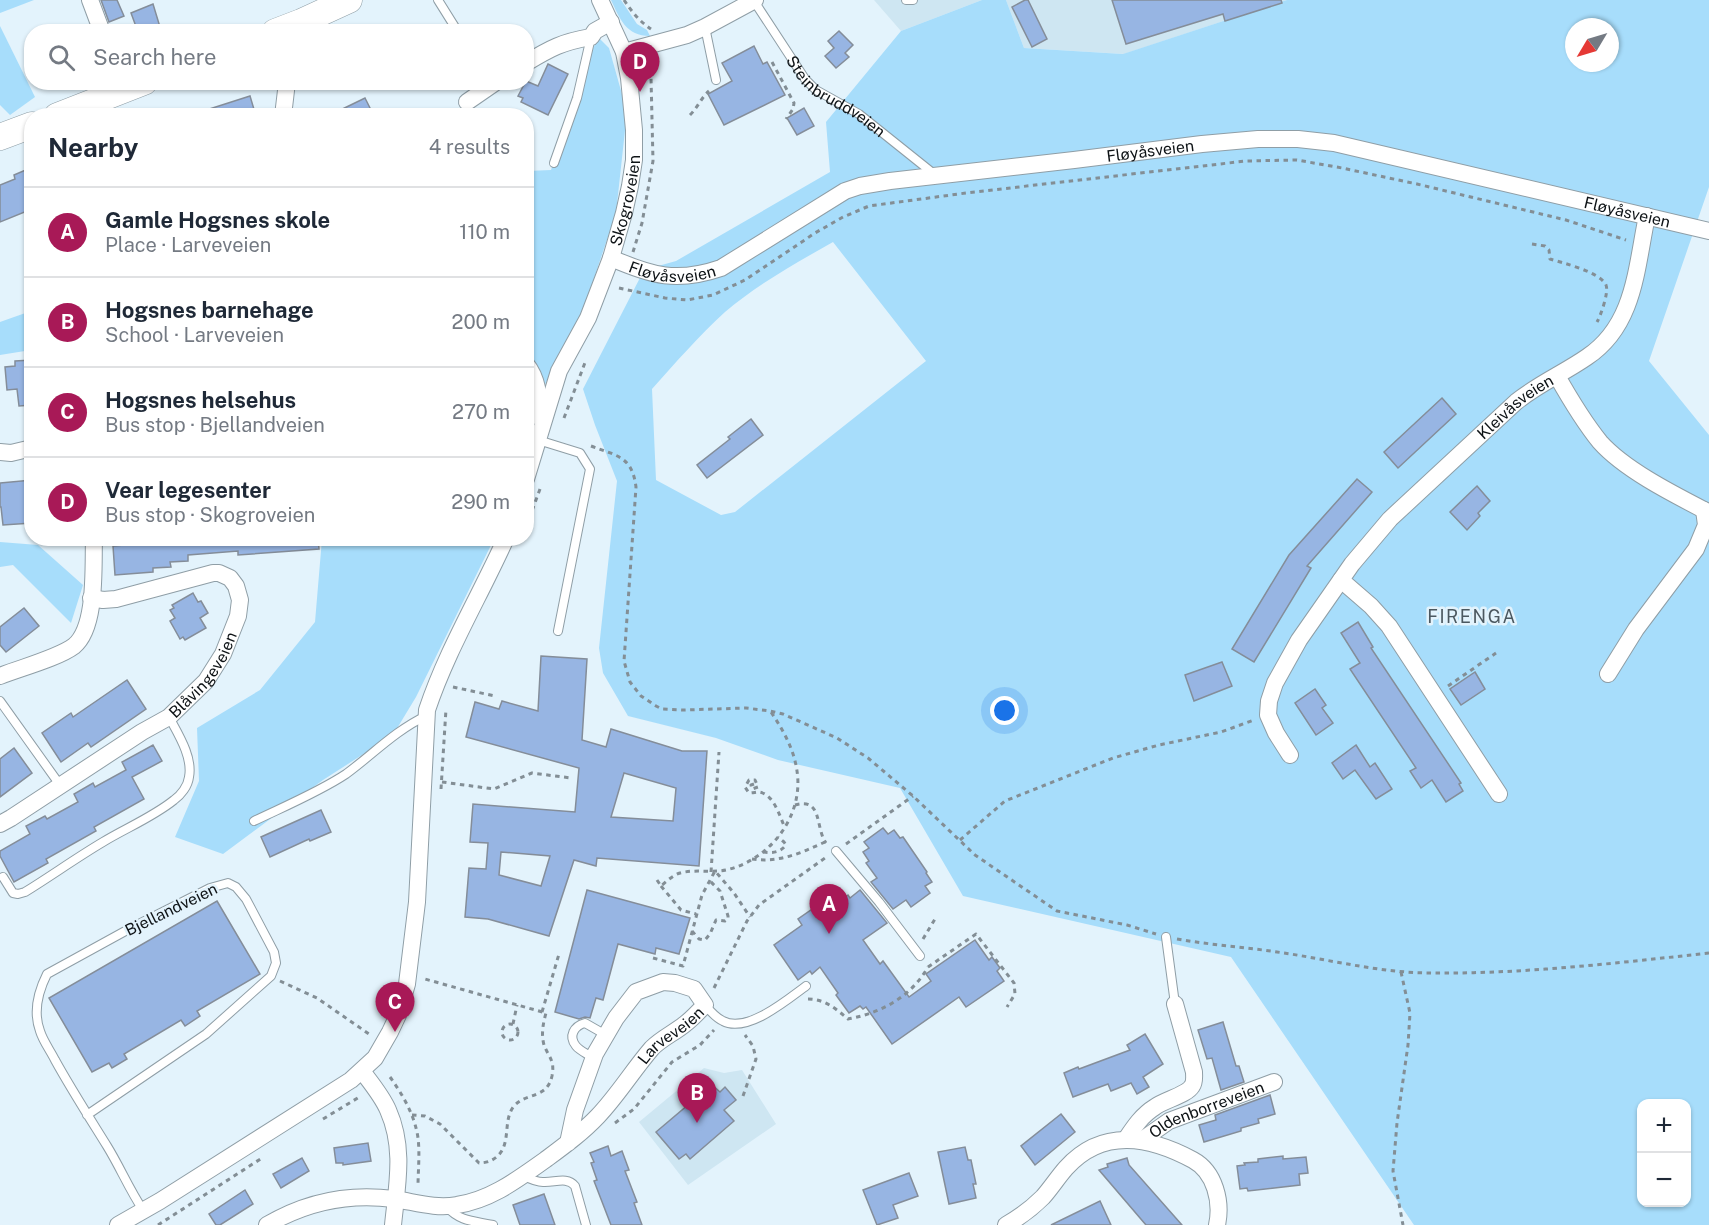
<!DOCTYPE html>
<meta charset="utf-8">
<style>
:root{--surface:#fff;--page:#f2f2f3;--text:#1f2937;--muted:#747a83;--line:#e0e1e3;--accent:#a81957}
body{margin:0;font-family:"Public Sans",sans-serif;background:var(--page);color:var(--text)}
.controls{position:absolute;right:18px;bottom:18px;display:grid;overflow:hidden;border-radius:12px;box-shadow:0 2px 4px #0004}
.controls button{width:54px;height:54px;display:grid;place-items:center;padding:0;border:0;border-bottom:2px solid var(--line);background:var(--surface);color:var(--text);font:30px sans-serif}
.compass{position:absolute;left:1565px;top:18px;width:54px;height:54px;border-radius:50%;background:var(--surface);box-shadow:0 2px 4px #0004;rotate:232deg}
.you{position:absolute;left:1005px;top:711px;width:21px;height:21px;margin:-15px;border:4px solid #fff;border-radius:50%;background:#1a73e8;box-shadow:0 0 0 9px #1a73e833}
.badge{display:grid;place-items:center;width:39px;height:39px;border-radius:50%;background:var(--accent);color:#fff;font-size:20px;font-weight:700}
.pin{position:absolute;translate:-50% -50px;filter:drop-shadow(0 2px 3px #0008)}
.pin::after{content:'';position:absolute;top:32px;width:21px;height:18px;background:inherit;clip-path:polygon(0 0,100% 0,50% 100%)}
.list{margin:0;padding:0;list-style:none}
h2{display:flex;justify-content:space-between;align-items:center;height:78px;margin:0;padding:0 24px;font-size:26px}
h2 small{font-size:20px;font-weight:400;color:var(--muted)}
.list li{display:grid;grid-template-columns:39px 1fr auto;gap:18px;align-items:center;box-sizing:border-box;height:90px;padding:0 24px;border-top:2px solid var(--line)}
.list b{display:block;font-size:22px;white-space:nowrap}
.list p{margin:0;font-size:20px;white-space:nowrap;color:var(--muted)}
.list em{font-size:20px;font-style:normal;color:var(--muted)}
.icon{flex:none;width:33px;height:33px;fill:none;stroke:currentColor;stroke-width:2;stroke-linecap:round;stroke-linejoin:round}
.map{position:relative;flex:none;width:1709px;height:1225px;overflow:hidden}
.search{position:absolute;background:var(--surface);box-shadow:0 2px 4px #0004;left:24px;top:24px;width:510px;height:66px;display:flex;align-items:center;gap:15px;box-sizing:border-box;padding:0 21px;border-radius:24px;color:var(--muted);font-size:22px}
.panel{position:absolute;background:var(--surface);box-shadow:0 2px 4px #0004;left:24px;top:108px;width:510px;height:438px;border-radius:24px}
.map>svg:first-child{display:block}
</style>
<div class="map">
<svg width="1709" height="1225" viewBox="0 0 1709 1225">
<rect width="100%" height="100%" fill="#e3f3fc"/>
<!-- built -->
<g fill="#cee6f2">
<polygon points="874,0 982,0 901,31"/>
<polygon points="1006,0 1287,0 1124,54 1024,48"/>
<polygon points="704,1068 724,1073 742,1070 776,1124 688,1185 639,1122"/>
</g>
<!-- green -->
<g fill="#a7ddfb" fill-rule="evenodd">
<polygon points="0,0 34,0 0,13"/>
<path d="M611,0H621L637,24L647,30L650,36C626,36 620,19 611,0Z"/>
<path d="M982,0H1006L1024,48L1123,54L1287,0H1709V187L1649,361L1709,435V1225H1414L1231,957L963,896L900,788L778,760L716,738L628,716L603,673L599,648L617,481L595,425L583,389L644,270L676,261L830,172L826,122L901,31ZM1574,27H1610V63H1574ZM833,242L926,361L735,512L721,515L656,480L652,389C676,362 699,336 725,312C758,284 796,263 833,242ZM1642,1104H1686V1202H1642Z"/>
<polygon points="0,26 35,97 10,115 0,105"/>
<polygon points="599,38 609,48 627,112 616,213 583,311 528,417 527,426 527,171 551,170 589,55"/>
<polygon points="31,311 31,350 0,355 0,322"/>
<polygon points="322,539 494,539 416,697 393,735 323,780 223,854 175,837 199,781 197,728 260,690 315,622"/>
<polygon points="0,542 38,545 83,585 71,623 13,565 0,567"/>
</g>
<!-- building -->
<g fill="#97b5e3" stroke="#848d99" stroke-width="1.5" fill-rule="evenodd">
<polygon points="101,0 117,0 124,16 109,22"/>
<polygon points="1025,0 1028,0 1047,39 1032,47 1012,7"/>
<polygon points="1112,0 1281,0 1282,3 1225,21 1223,14 1126,44"/>
<polygon points="153,4 160,27 148,32 138,32 131,13"/>
<polygon points="839,31 853,45 845,53 849,57 836,68 825,56 834,48 828,41"/>
<polygon points="754,46 763,64 767,62 785,95 724,125 708,94 732,81 722,63"/>
<polygon points="548,64 568,74 548,115 521,102 523,98 518,96 526,81 538,86"/>
<polygon points="250,96 256,116 201,116 200,112"/>
<polygon points="365,98 374,116 328,116 361,100"/>
<polygon points="804,108 814,126 797,135 787,118"/>
<polygon points="28,169 32,178 32,209 0,222 0,185 15,179 14,175"/>
<polygon points="32,360 32,405 19,406 17,389 7,390 5,367 15,366 15,361"/>
<polygon points="1442,398 1456,414 1398,468 1384,452"/>
<polygon points="751,419 763,435 707,478 697,465 730,439 728,437"/>
<polygon points="1357,479 1372,492 1307,566 1311,568 1254,662 1232,649 1289,555"/>
<polygon points="32,480 32,523 3,525 1,507 0,507 0,483"/>
<polygon points="1477,486 1490,501 1478,513 1480,516 1467,530 1450,512"/>
<polygon points="148,538 318,538 319,549 238,555 238,551 188,555 188,561 170,562 171,567 153,568 153,572 115,575 113,546 148,543"/>
<polygon points="193,593 198,602 201,601 208,613 200,618 206,628 185,640 183,637 180,639 170,621 175,618 170,610 174,608 172,605"/>
<polygon points="24,608 39,626 6,652 0,645 0,627"/>
<polygon points="1358,622 1373,647 1371,648 1461,783 1459,784 1463,791 1446,802 1432,780 1421,788 1410,771 1416,768 1350,669 1360,663 1341,633"/>
<path d="M541,656L587,659L582,740L606,747L611,729L682,751H707L699,866L597,858L596,866L574,860L549,936L488,919L465,917L469,868L486,869L488,843L470,842L473,804L575,812L579,768L466,737L475,702L499,709L502,701L538,711ZM624,773L676,788L673,821L611,817ZM501,852L550,856L541,886L499,875Z"/>
<polygon points="1222,662 1232,686 1194,701 1185,675"/>
<polygon points="1475,672 1485,689 1461,705 1450,689"/>
<polygon points="127,680 146,709 91,747 88,743 61,762 42,733 71,713 73,717"/>
<polygon points="1315,689 1326,705 1322,708 1333,723 1316,735 1295,703"/>
<polygon points="153,745 162,761 132,777 144,799 94,827 96,831 46,859 48,863 14,882 0,856 0,851 30,834 26,826 45,816 47,819 78,802 74,794 93,783 95,787 126,770 122,762"/>
<polygon points="1356,745 1370,767 1375,763 1392,789 1376,799 1355,770 1343,779 1332,763"/>
<polygon points="14,748 32,773 0,797 0,759"/>
<polygon points="321,810 331,832 310,841 309,839 270,857 261,837"/>
<polygon points="883,828 888,834 894,830 900,838 903,837 927,872 926,873 932,882 925,886 930,893 911,907 906,900 893,909 871,882 877,878 866,863 869,861 863,852 869,848 864,842"/>
<polygon points="587,890 690,918 679,954 656,948 655,954 618,944 603,1000 596,998 590,1018 585,1017 579,1019 555,1012"/>
<polygon points="860,890 887,923 863,940 880,964 883,961 909,997 931,981 926,974 975,940 989,960 992,957 1000,968 997,971 1004,981 966,1007 959,997 892,1044 866,1007 863,1009 860,1006 849,1013 836,995 838,993 820,967 812,974 810,971 798,980 774,945 802,925 798,919 815,907 812,903 823,895 832,907 848,895 850,898"/>
<polygon points="217,901 260,974 197,1011 200,1016 185,1026 181,1020 124,1054 127,1059 112,1068 109,1063 92,1072 49,998"/>
<polygon points="1223,1022 1236,1066 1239,1066 1244,1082 1221,1090 1212,1058 1207,1059 1198,1030"/>
<polygon points="1145,1034 1163,1064 1143,1077 1149,1087 1137,1094 1131,1083 1111,1091 1108,1084 1073,1097 1064,1073 1078,1067 1079,1069 1130,1050 1127,1045"/>
<polygon points="709,1082 720,1092 725,1087 736,1100 724,1110 734,1121 690,1159 686,1154 679,1159 656,1132 689,1104 686,1102"/>
<polygon points="1270,1095 1275,1114 1258,1119 1259,1123 1241,1128 1241,1131 1204,1142 1199,1125 1216,1120 1215,1115"/>
<polygon points="1061,1114 1075,1132 1035,1165 1021,1146"/>
<polygon points="368,1143 371,1161 343,1165 343,1163 336,1163 334,1148"/>
<polygon points="608,1146 611,1156 622,1151 629,1170 625,1171 637,1202 634,1203 642,1225 611,1225 594,1181 597,1180 591,1163 594,1162 590,1153"/>
<polygon points="965,1147 968,1160 971,1160 976,1184 973,1184 976,1198 949,1204 938,1152"/>
<polygon points="1283,1156 1283,1159 1306,1157 1308,1173 1299,1174 1300,1185 1248,1191 1247,1188 1240,1189 1237,1166 1245,1165 1244,1163 1258,1162 1258,1159"/>
<polygon points="302,1158 309,1171 281,1188 273,1174"/>
<polygon points="1127,1158 1129,1165 1182,1225 1146,1225 1099,1170 1108,1167 1107,1164"/>
<polygon points="909,1173 918,1196 893,1205 898,1218 877,1225 863,1190"/>
<polygon points="245,1190 253,1204 220,1225 216,1225 209,1214"/>
<polygon points="544,1194 555,1225 520,1225 513,1205"/>
<polygon points="1100,1201 1111,1225 1051,1225"/>
</g>
<g fill="none" stroke-linecap="round" stroke-linejoin="round">
<defs>
<g id="lane">
<polyline points="438,0 458,32"/>
<polyline points="906,0 913,0"/>
<path id="s1" d="M754,1L805,79L816,90L859,114L934,174"/>
<polyline points="705,27 716,80"/>
<polyline points="554,163 577,98 591,37"/>
<polyline points="538,440 580,453 590,469 558,631"/>
<polyline points="0,701 60,785"/>
<path d="M254,821C283,807 319,792 346,774C372,755 396,730 426,716"/>
<polyline points="836,851 879,902 920,956"/>
<path d="M3,877L13,893L18,894L25,892C51,876 76,858 103,842C126,828 153,817 174,800C181,795 188,786 189,777C193,757 178,734 169,717"/>
<polyline points="1166,937 1175,1004"/>
<path d="M705,1005C710,1011 716,1018 723,1021C747,1034 788,999 806,986"/>
<path d="M593,1058C588,1054 580,1051 576,1046C568,1036 574,1026 585,1023L606,1035"/>
<path d="M87,1115L206,1034L271,976L276,963L274,952L246,899L236,887L228,883L210,888L129,929L47,974C38,992 33,1012 40,1031C43,1041 50,1050 55,1060C71,1089 89,1117 107,1146C120,1167 129,1189 143,1210"/>
<path d="M524,1176C530,1179 536,1182 543,1182C554,1183 567,1176 575,1186L586,1225"/>
<path d="M447,1207C460,1222 475,1221 493,1225"/>
</g>
<g id="street">
<polyline points="90,0 102,32"/>
<polyline points="624,52 687,35 705,27 755,0"/>
<path d="M526,63C551,48 562,42 591,37L595,31L611,22"/>
<polyline points="467,102 496,82"/>
<polyline points="283,116 287,82"/>
<path id="s2" d="M611,258C652,276 677,283 721,268L845,191L860,186L890,181L1074,160L1202,144L1258,139H1298L1334,143L1709,231"/>
<path d="M526,364C539,380 539,400 540,418"/>
<path d="M1557,376C1570,399 1583,421 1600,442C1624,469 1671,493 1704,510"/>
<polyline points="0,452 11,453 32,448"/>
<path id="s3" d="M526,479L559,371L588,318L611,258L624,213L630,186L634,160V130L629,78L624,52L600,0"/>
<polyline points="1341,580 1371,606 1389,626 1499,794"/>
<polyline points="1608,674 1636,629 1696,549 1706,525 1704,510"/>
<path d="M0,676C20,668 58,658 74,646C97,627 93,567 94,538"/>
<path id="s4" d="M1290,755L1276,733L1268,715L1269,701L1275,683L1299,640L1352,564L1390,519L1516,402C1538,384 1564,373 1587,357C1635,325 1636,268 1647,216"/>
<path id="s5" d="M0,824L11,818L142,732L169,717L206,681L223,654L238,616L240,600L236,586L230,578L219,573H213L116,599L103,600L91,598"/>
<path d="M362,1071C371,1083 382,1096 388,1110C405,1148 397,1185 393,1225"/>
<path d="M1126,1139C1134,1127 1142,1115 1155,1107C1164,1100 1187,1095 1192,1086C1195,1082 1194,1076 1194,1072L1175,1004"/>
<path id="s6" d="M1142,1140L1169,1121L1274,1082"/>
<path d="M118,1225L160,1201L351,1080L375,1058L390,1032L398,1015L407,984L417,902L427,710C447,650 480,596 506,538"/>
<path id="s7" d="M267,1225C306,1202 349,1193 394,1199C415,1202 435,1209 457,1205C491,1200 518,1179 545,1160C564,1146 582,1133 598,1116C618,1095 633,1070 652,1048C662,1038 674,1033 685,1024C692,1019 698,1012 705,1005L694,989L675,983L663,982L636,992L616,1018L595,1054L575,1110L568,1143"/>
<path d="M1006,1225C1020,1217 1032,1208 1043,1197C1051,1188 1058,1177 1066,1168C1103,1127 1150,1137 1193,1160C1215,1172 1222,1202 1217,1225"/>
</g>
<g id="primary">
<polyline points="275,32 301,22 349,0"/>
<polyline points="57,116 144,82"/>
<polyline points="0,137 32,125"/>
</g>
</defs>
<!-- lane casing -->
<use href="#lane" stroke="#8f9ea6" stroke-width="10"/>
<!-- street casing -->
<use href="#street" stroke="#8f9ea6" stroke-width="18"/>
<!-- primary casing -->
<use href="#primary" stroke="#8f9ea6" stroke-width="27"/>
<!-- path -->
<g stroke="#838e95" stroke-width="3" stroke-dasharray="4.5 4.5" stroke-linecap="butt">
<path d="M624,0C632,12 639,21 651,29"/>
<polyline points="772,62 794,103 793,109 786,119"/>
<path d="M690,115C698,107 701,98 709,91"/>
<path d="M1532,244L1545,246L1549,250L1550,259C1563,263 1600,272 1606,285C1609,292 1601,315 1597,322"/>
<polyline points="633,252 642,223 653,161 651,77 657,61"/>
<polyline points="619,288 665,298 687,300 713,295 745,280 815,233 843,217 869,206 966,193 1246,161 1297,160 1342,168 1417,184 1566,220 1626,240"/>
<polyline points="564,418 586,360"/>
<path d="M591,446C617,456 632,456 636,487L624,661L630,682L641,696L656,706L662,709L683,710L746,708L770,711L783,714L837,738L868,758L913,796L975,855L1057,911L1127,925L1156,934"/>
<polyline points="526,527 540,489"/>
<polyline points="1448,686 1496,653"/>
<polyline points="453,687 495,696"/>
<polyline points="442,782 494,789 532,773 571,778"/>
<path d="M754,784L751,785L752,789L758,787L755,780H749L745,787L749,793C753,793 756,792 759,792C774,794 780,817 785,828"/>
<polyline points="441,789 446,709"/>
<path d="M795,805C823,797 815,828 826,843"/>
<polyline points="960,840 1005,801 1113,758 1159,745 1221,732 1254,720"/>
<polyline points="846,844 913,796"/>
<path d="M763,852C772,853 780,853 786,845L784,842L778,837"/>
<path d="M752,859C779,863 801,853 825,842"/>
<polyline points="711,872 719,752"/>
<path d="M657,880L661,886C667,881 673,875 680,873C695,869 711,873 726,870C770,860 804,816 797,771C794,749 783,730 771,712"/>
<polyline points="661,886 681,910 696,914"/>
<polyline points="692,931 699,939 705,940 710,934 716,920 725,921 728,919 728,916 720,891 710,881"/>
<polyline points="923,939 935,919"/>
<path d="M1177,939C1211,945 1244,947 1277,952C1328,959 1379,973 1431,973C1524,974 1617,963 1709,953"/>
<polyline points="653,958 683,966 702,895 715,871 734,893 750,917"/>
<polyline points="928,967 976,934 1014,983 1015,994 1007,1007"/>
<polyline points="1401,972 1410,1013 1408,1045 1397,1123 1393,1171 1403,1225"/>
<polyline points="280,981 317,998 369,1034"/>
<polyline points="714,988 747,921 759,905 825,858"/>
<path d="M808,999C825,999 836,1009 848,1019C881,1013 911,997 928,967"/>
<polyline points="542,1012 559,954"/>
<polyline points="513,1024 517,1005"/>
<circle cx="510" cy="1032" r="8"/>
<path d="M390,1077C403,1095 415,1116 418,1138C420,1154 418,1171 418,1187"/>
<polyline points="743,1096 756,1059 753,1046 745,1035"/>
<path d="M412,1115L425,1116L440,1124L479,1163C483,1163 489,1162 492,1160C514,1148 501,1122 514,1106C527,1092 547,1099 552,1076C555,1060 549,1058 544,1045C541,1034 543,1024 546,1013L425,979"/>
<polyline points="323,1119 361,1096"/>
<polyline points="615,1123 634,1109 672,1062 700,1045 714,1030"/>
<polyline points="158,1225 262,1158"/>
</g>
<!-- lane -->
<use href="#lane" stroke="#fff" stroke-width="8"/>
<!-- street -->
<use href="#street" stroke="#fff" stroke-width="16"/>
<!-- primary -->
<use href="#primary" stroke="#fff" stroke-width="26"/>
</g>
<g text-anchor="middle" stroke-width="5" stroke-linejoin="round" paint-order="stroke">
<!-- street labels -->
<g font-size="16" fill="#0e1316" stroke="#e3f3fc">
<text dy="6" stroke="none"><textPath href="#s1" startOffset="128">Steinbruddveien</textPath></text>
<text dy="6" stroke="none"><textPath href="#s2" startOffset="568">Fløyåsveien</textPath></text>
<text dy="6" stroke="none"><textPath href="#s3" startOffset="297">Skogroveien</textPath></text>
<text dy="6" stroke="none"><textPath href="#s2" startOffset="1054">Fløyåsveien</textPath></text>
<text dy="6" stroke="none"><textPath href="#s2" startOffset="64">Fløyåsveien</textPath></text>
<text dy="6" stroke="none"><textPath href="#s4" startOffset="448">Kleivåsveien</textPath></text>
<text dy="6" stroke="none"><textPath href="#s5" startOffset="255">Blåvingeveien</textPath></text>
<text transform="translate(171 909) rotate(-26)" y="6">Bjellandveien</text>
<text dy="6" stroke="none"><textPath href="#s7" startOffset="474">Larveveien</textPath></text>
<text dy="6" stroke="none"><textPath href="#s6" startOffset="72">Oldenborreveien</textPath></text>
</g>
<!-- neighbourhood labels -->
<g font-size="18" letter-spacing="1.5" fill="#4b5860" stroke="#e3f3fc">
<text x="1472" y="623">FIRENGA</text>
</g>
</g>
</svg>
<div class="controls">
<button>+</button>
<button>−</button>
</div>
<svg class="compass" viewBox="-18 -18 36 36"><path d="M0-13l5 13h-10z" fill="#e53935"/><path d="M0 13l5-13h-10z" fill="#747a83"/></svg>
<div class="you"></div>
<div class="pin badge" style="left:829px;top:934px">A</div>
<div class="pin badge" style="left:697px;top:1123px">B</div>
<div class="pin badge" style="left:395px;top:1032px">C</div>
<div class="pin badge" style="left:640px;top:92px">D</div>
<div class="search"><svg class="icon" aria-label="search" viewBox="0 0 24 24"><circle cx="10" cy="10" r="6"/><path d="M15 15l6 6"/></svg>Search here</div>
<section class="panel">
<h2>Nearby<small>4 results</small></h2>
<ul class="list">
<li><span class="badge">A</span><div><b>Gamle Hogsnes skole</b><p>Place · Larveveien</p></div><em>110 m</em></li>
<li><span class="badge">B</span><div><b>Hogsnes barnehage</b><p>School · Larveveien</p></div><em>200 m</em></li>
<li><span class="badge">C</span><div><b>Hogsnes helsehus</b><p>Bus stop · Bjellandveien</p></div><em>270 m</em></li>
<li><span class="badge">D</span><div><b>Vear legesenter</b><p>Bus stop · Skogroveien</p></div><em>290 m</em></li>
</ul>
</section>
</div>
